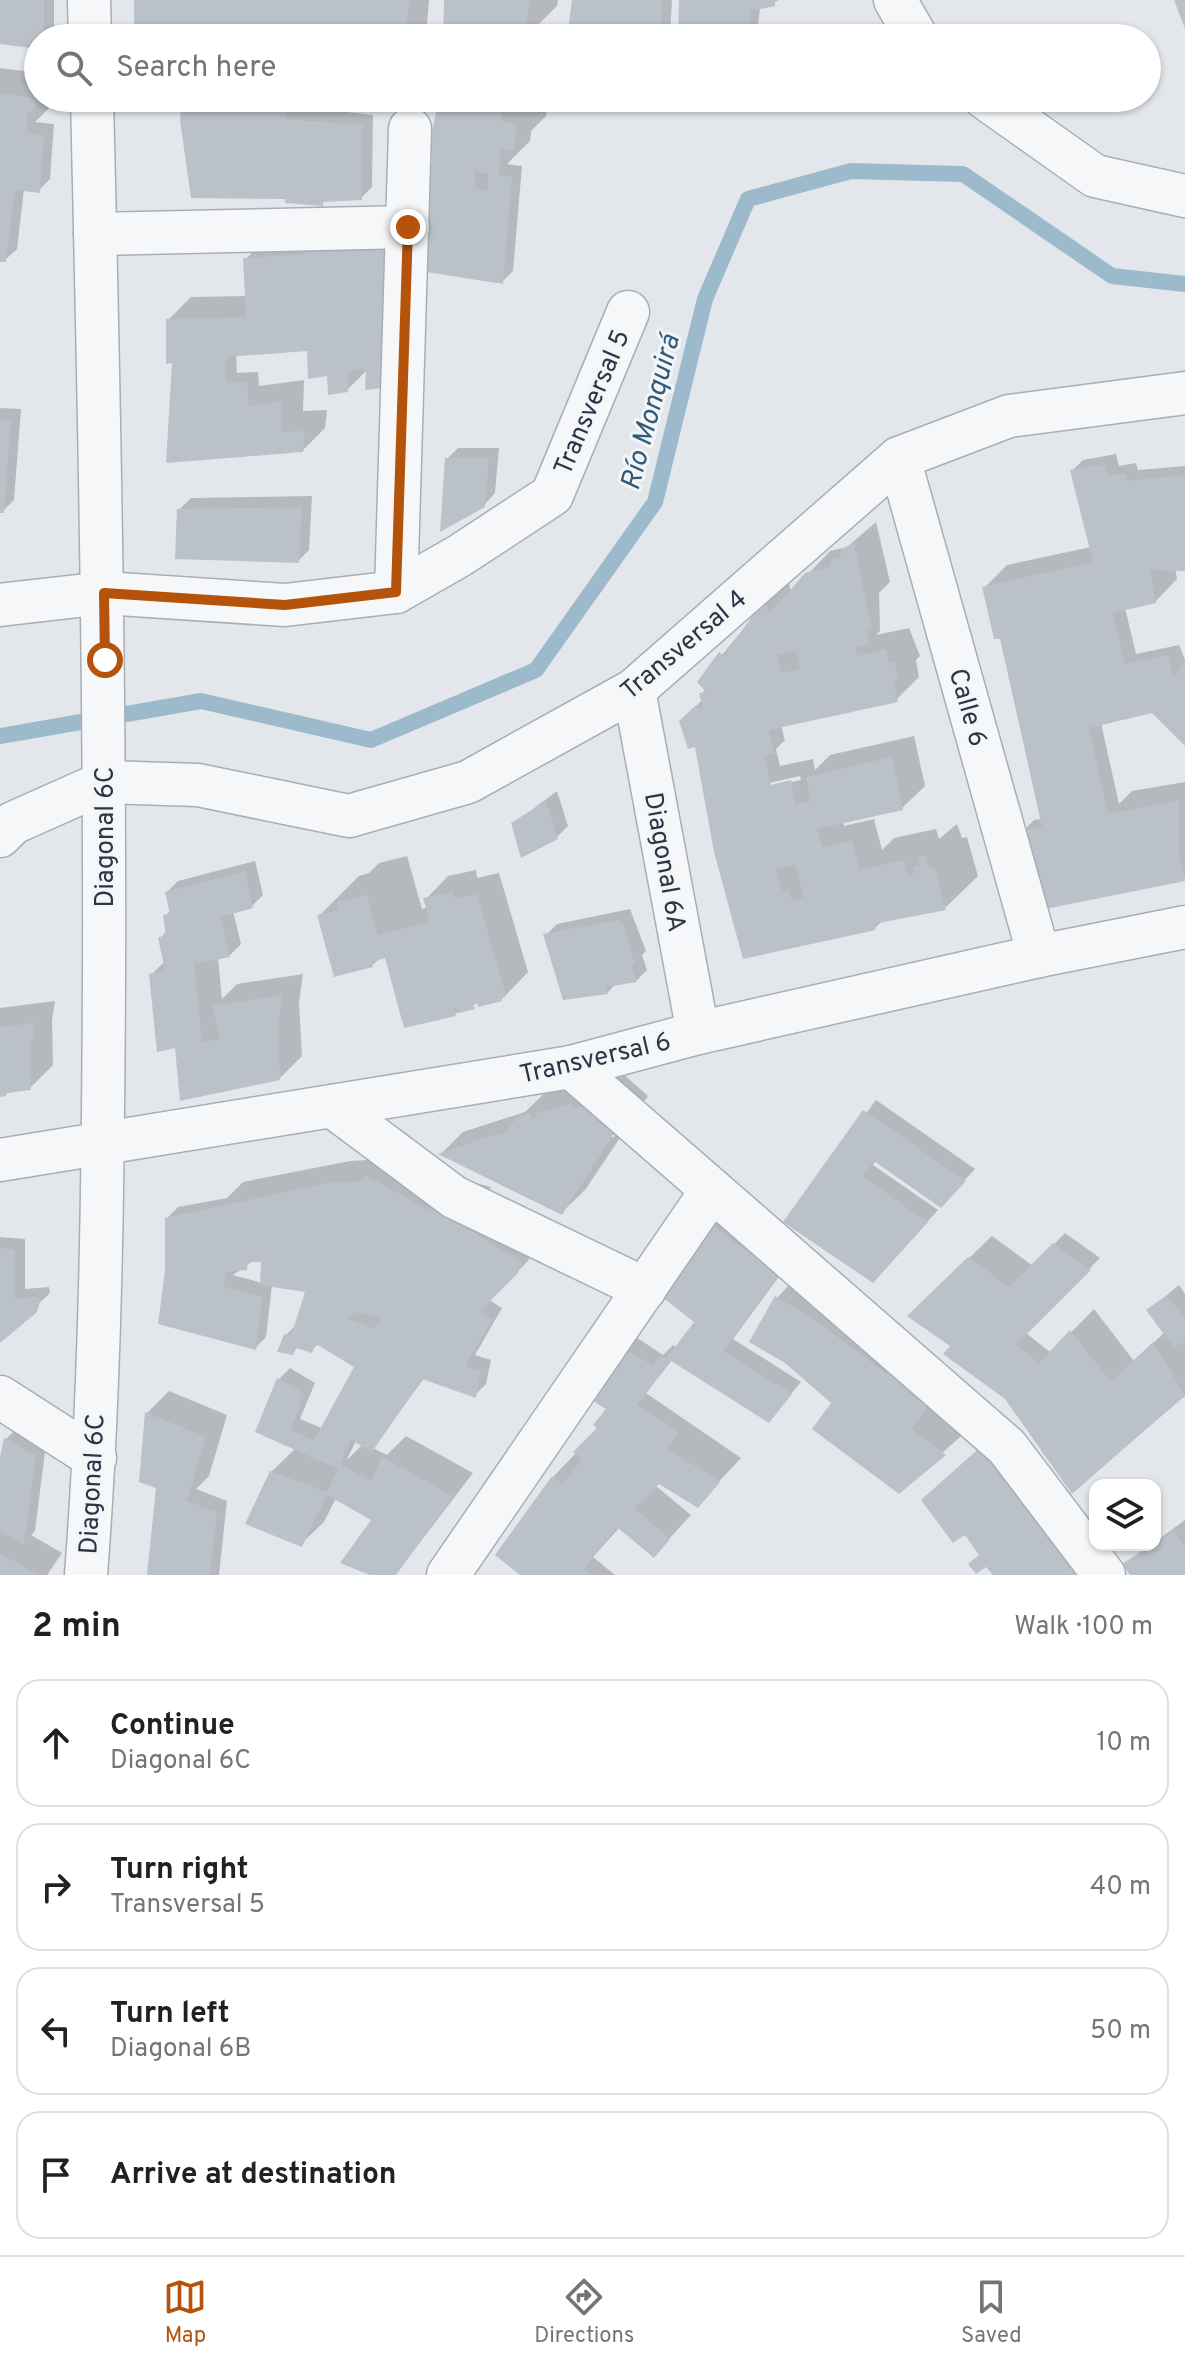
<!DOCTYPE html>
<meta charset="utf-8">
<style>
:root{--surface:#fff;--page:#f2f2f2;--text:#202124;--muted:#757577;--line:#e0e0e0;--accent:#b45309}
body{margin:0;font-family:Overpass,sans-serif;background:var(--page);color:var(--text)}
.controls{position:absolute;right:24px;bottom:24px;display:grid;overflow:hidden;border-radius:16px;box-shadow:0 2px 6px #0004}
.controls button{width:72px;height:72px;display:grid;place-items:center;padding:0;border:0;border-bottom:2px solid var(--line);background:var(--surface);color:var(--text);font:40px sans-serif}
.stop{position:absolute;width:24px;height:24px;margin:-18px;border:6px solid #b45309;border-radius:50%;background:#fff}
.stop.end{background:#b45309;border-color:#fff;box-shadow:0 2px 8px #0008}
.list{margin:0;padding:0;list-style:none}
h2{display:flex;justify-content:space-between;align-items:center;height:104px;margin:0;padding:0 32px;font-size:34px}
h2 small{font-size:26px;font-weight:400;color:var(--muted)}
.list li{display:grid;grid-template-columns:52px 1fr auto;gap:24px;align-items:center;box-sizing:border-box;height:128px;margin:0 16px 16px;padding:0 16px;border:2px solid var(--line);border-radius:24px}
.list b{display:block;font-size:30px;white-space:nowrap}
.list p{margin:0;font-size:26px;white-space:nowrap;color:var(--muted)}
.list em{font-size:26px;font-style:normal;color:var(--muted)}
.icon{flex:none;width:44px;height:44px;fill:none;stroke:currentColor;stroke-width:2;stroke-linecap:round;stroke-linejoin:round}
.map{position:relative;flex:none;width:1185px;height:1575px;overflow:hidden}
.search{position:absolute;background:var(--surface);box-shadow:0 2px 6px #0004;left:24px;right:24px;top:24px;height:88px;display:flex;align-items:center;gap:20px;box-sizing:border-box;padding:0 28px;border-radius:44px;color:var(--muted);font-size:30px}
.sheet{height:680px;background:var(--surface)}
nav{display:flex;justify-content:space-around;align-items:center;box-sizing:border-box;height:112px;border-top:2px solid var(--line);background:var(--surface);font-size:22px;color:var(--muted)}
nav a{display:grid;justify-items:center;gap:4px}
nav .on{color:var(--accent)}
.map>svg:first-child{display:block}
</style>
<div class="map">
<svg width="1185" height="1575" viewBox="0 0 1185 1575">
<rect width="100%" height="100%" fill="#e3e7eb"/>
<!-- shadow -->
<g fill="#0003" fill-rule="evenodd">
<polygon points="0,0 54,0 54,37 38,38 38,47 0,42"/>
<polygon points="136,0 429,0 426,38 136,38"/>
<polygon points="447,0 558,0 557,6 525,38 506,30 498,38 446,38"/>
<polygon points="574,0 672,0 670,38 569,38"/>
<polygon points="681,0 779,0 760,7 758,26 747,37"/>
<polygon points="0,68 38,73 38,98 48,98 49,108 35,122 54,124 50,179 39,190 24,189 17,249 5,260 0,260"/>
<polygon points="183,98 296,98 296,112 310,98 346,100 346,112 373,115 372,187 361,198 326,200 322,204"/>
<polygon points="441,98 548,98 546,116 531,131 530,141 507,164 522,166 513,271 502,282 425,270 368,369 347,390 308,349 236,355 237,373 258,372 259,386 304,380 303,411 327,410 325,428 302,451 174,364 168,320 191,297 247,296 246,259 268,236 370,229 434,162"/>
<polygon points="0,408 21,409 14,500 3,511 0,511"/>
<polygon points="458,448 499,448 495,493 484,505 447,459"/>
<polygon points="1116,454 1119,466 1136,463 1138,470 1185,466 1185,569 1175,568 1177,579 1155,602 1125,608 1136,654 1179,645 1185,660 1185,743 1153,710 1101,723 1119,804 1132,791 1185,782 1185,878 1041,908 1023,831 1034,820 1042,819 1002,639 984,588 1007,565 1091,547 1072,471 1083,460"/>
<polygon points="312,496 309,550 298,561 179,510 191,498"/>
<path d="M876,522L890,582L879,593L880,631L876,635L909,628L920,656L916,660L919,677L896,700L781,726L785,740L776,749L780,766L813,759L815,770L830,755L914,736L925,786L902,808L843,821L844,826L874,819L882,850L894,838L936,829L939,839L957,824L962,838L967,837L978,876L945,908L882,921L875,928L744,957L696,745L681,721L703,699L701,694L706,689L700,682L767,600L788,578L791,592L830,551L847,547ZM800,776L801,780L730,796V792Z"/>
<polygon points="557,791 568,826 556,838 513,824"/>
<polygon points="407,856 422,909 428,907 426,899 448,876 476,870 477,878 499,873 528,972 501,1000 479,1002 455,1014 386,954 372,965 319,916 359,876 369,873 379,863"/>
<polygon points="255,861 263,895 252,906 233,911 241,944 229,956 218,958 222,999 237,984 303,974 299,1003 302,1056 279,1079 177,1045 151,975 165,961 160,938 167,931 165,916 171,910 167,892 178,881"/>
<polygon points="630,909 646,951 642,955 647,970 636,981 616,984 608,992 564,998 546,935 557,924"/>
<polygon points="55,1001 52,1020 53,1065 30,1088 0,1095 0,1008"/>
<path d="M622,1073L648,1096L585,1190L562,1212L442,1153L463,1132L525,1112L551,1087ZM624,1121L614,1137H609Z"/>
<polygon points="876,1100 975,1169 952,1194 876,1160 873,1165 938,1210 884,1270 786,1221"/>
<path d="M384,1159L491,1187L470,1213L533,1251L528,1261L489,1300L502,1308L475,1355L491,1360L486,1384L475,1395L425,1377L373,1448L387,1455L406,1436L473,1473L395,1575H376L374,1519L336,1498L324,1522L301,1544L271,1472L296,1448L258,1431L279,1379L290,1368L315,1383L300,1419L322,1428L356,1367L319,1343L311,1351L298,1347L292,1353L286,1335L297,1324L307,1291L272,1285L266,1337L255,1348L167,1271V1218L178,1207L227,1198L243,1182L350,1161ZM254,1260H263L262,1283L233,1275ZM356,1441L363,1444L348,1459H347Z"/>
<polygon points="725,1215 789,1263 733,1339 801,1382 769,1420 672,1360 646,1393 741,1458 697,1505 660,1482 656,1486 691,1515 654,1555 620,1527 593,1557 615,1575 524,1575 553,1477 600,1428 609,1409 588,1395 636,1337 663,1355 673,1345 677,1348 697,1322 714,1226"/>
<polygon points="1065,1233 1100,1258 1026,1333 1051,1353 1094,1309 1134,1361 1165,1332 1149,1310 1179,1285 1185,1294 1185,1396 1073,1491 1041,1451 1059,1434 961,1338 910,1315 992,1236 1033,1266"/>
<polygon points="0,1237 25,1239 25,1289 49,1287 50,1293 0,1340"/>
<polygon points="788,1286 823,1307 967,1431 899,1491 834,1403 777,1298"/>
<polygon points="169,1391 227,1415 209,1476 196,1489 227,1501 219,1575 149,1575 158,1487 147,1413"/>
<polygon points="17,1428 46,1444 35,1531 31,1535 62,1553 47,1575 0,1575 0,1466 6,1439"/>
<polygon points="1185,1520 1185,1575 1132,1575 1125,1564"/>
</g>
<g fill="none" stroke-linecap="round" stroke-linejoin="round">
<!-- stream -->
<polyline stroke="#9db9cc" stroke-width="16" points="0,736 201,701 371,740 536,670 655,502 705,299 748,199 851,171 963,174 1112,276 1185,284"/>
</g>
<!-- building -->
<g fill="#bac1c9" fill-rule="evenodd">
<polygon points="0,0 44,0 44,38 38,38 38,49 0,44"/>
<polygon points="134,0 409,0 406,38 134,38"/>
<polygon points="444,0 529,0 526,38 503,38 504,28 479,24 477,38 443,38"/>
<polygon points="572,0 662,0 660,38 567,38"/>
<polygon points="679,0 775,0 775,6 751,11 748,38 678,38"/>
<polygon points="1174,0 1185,0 1185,29"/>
<polygon points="0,93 32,98 36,103 32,112 27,114 27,133 44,135 40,193 15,190 6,262 0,262"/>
<polygon points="181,98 285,98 286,119 362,125 362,200 323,202 323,206 285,203 285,199 191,198 180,120"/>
<polygon points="345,98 402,98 401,104"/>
<path d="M439,98H504L501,121L517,124L514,151L501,149L499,175L512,177L503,284L420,271L428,164H432L431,137ZM475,171L488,174V191L475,189Z"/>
<polygon points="334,246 334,252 351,250 351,246 395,247 392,387 365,390 366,369 349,371 348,392 328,395 327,376 308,379 307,351 226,357 226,383 247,382 249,406 282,401 282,432 305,431 303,452 166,463 172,363 166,364 166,319 246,317 243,258 304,254"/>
<polygon points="0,419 11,420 4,513 0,513"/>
<polygon points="445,458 489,458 485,507 440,532"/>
<polygon points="1105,464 1108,476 1126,473 1127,481 1185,475 1185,571 1150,570 1156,603 1113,613 1125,664 1168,655 1174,679 1185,661 1185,746 1152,713 1089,728 1108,814 1179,800 1179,853 1185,881 1040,910 1021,831 1042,827 1000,639 994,639 982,587 1093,562 1070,470"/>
<polygon points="302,507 299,563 175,559 177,509"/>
<path d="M854,543L872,629L867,630L870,644L855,647L857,656L886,649L889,663L894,661L899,680L893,681L898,702L769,730L774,753L764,755L771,785L791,780L795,804L811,801L806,777L892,757L903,810L817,829L822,847L852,841L860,870L904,860L908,875L915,873L913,867L920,865L918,857L925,855L930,869H935L946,910L874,924L876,930L743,959L714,852L695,747L688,749L679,721L695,706L703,709L699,693H707L697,682L719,652L724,656L765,598L769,614L805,573L831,566V560L840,557L843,548ZM796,650L800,669L782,673L777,654ZM795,865L804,897L792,900L788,890L783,892L776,869Z"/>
<polygon points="546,801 558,839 521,858 511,823"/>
<polygon points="245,871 253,908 221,917 230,957 194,964 202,1042 220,1039 212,1006 282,995 278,1027 280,1080 180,1101 175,1048 157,1052 149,974 165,970 158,938 166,935 163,915 170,914 165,892"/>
<polygon points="453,892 455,899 477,894 506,996 501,998 502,1001 478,1007 477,1003 473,1004 475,1009 459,1013 458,1008 454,1009 456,1016 404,1028 385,958 372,962 373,967 334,977 317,915 339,910 337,902 367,895 378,935 430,922 423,898"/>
<polygon points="618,920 623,923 635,964 631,965 637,982 606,987 608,994 563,1000 543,934"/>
<polygon points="34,1023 33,1041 30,1041 31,1090 6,1093 6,1096 0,1097 0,1027"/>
<polygon points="571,1103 576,1108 589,1105 617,1129 562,1215 438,1154 499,1133 504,1135 516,1118 529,1113 534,1120 537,1113"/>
<polygon points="863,1110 966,1181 941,1208 874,1161 863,1177 928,1222 873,1283 783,1222"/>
<path d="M365,1175L423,1207L461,1219L458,1223L523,1263L517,1274L479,1312L493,1319L465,1366L481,1371L476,1398L422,1379L372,1452L351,1440L340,1464L371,1481L382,1457L453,1496L396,1575H370L340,1563L371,1520L327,1495L302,1547L245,1524L270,1471L327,1492L338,1469L255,1432L277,1378L305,1394L290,1430L314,1440L354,1367L316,1344L312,1353L296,1348L293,1355L277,1352L284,1334L291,1336L305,1292L260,1285L261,1262H248L247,1270L226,1272L224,1287L262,1297L256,1350L158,1324L165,1271V1218L326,1183L361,1181ZM355,1312L382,1318L374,1329L348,1319Z"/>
<polygon points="712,1225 779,1275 723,1351 792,1394 769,1423 671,1361 637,1405 679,1432 667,1448 720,1482 698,1508 659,1484 635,1509 670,1539 654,1558 617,1527 584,1569 591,1575 520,1575 495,1555 552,1476 562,1484 582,1459 573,1452 597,1428 593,1425 606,1409 585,1396 623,1347 652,1365 660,1355 666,1359 694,1322 661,1296"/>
<polygon points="1053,1243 1091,1270 1016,1345 1039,1363 1070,1330 1111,1382 1153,1342 1185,1395 1072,1494 1005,1399 943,1354 950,1346 907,1316 968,1257 1009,1287"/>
<polygon points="0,1248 15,1250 15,1299 38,1297 40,1301 37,1312 0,1343"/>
<polygon points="1167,1295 1185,1319 1185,1341 1174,1348 1146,1310"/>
<polygon points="775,1296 812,1318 886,1373 888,1370 931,1402 911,1429 946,1455 899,1494 812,1429 831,1403 785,1363 749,1342"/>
<polygon points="145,1412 206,1437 187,1501 217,1512 210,1575 147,1575 156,1488 139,1482"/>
<polygon points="4,1438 36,1455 24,1545 0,1531 0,1457"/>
<polygon points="985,1443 1083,1575 993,1575 986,1567 976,1574 968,1564 979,1555 965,1535 953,1543 921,1500"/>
<polygon points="1174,1530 1185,1547 1185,1575 1130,1575 1122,1564"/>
<polygon points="0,1553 39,1575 0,1575"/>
</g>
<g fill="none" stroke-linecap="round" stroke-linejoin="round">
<defs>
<g id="street">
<polyline points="89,0 90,38"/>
<polyline points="895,0 917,38"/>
<polyline points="985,98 1095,176 1185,196"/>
<polyline points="95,234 408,227"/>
<polyline points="899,458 1039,956"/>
<polyline points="396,592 410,129"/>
<polyline points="0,605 104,593 285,605 396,592 459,556 552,495 628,312"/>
<polyline points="634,690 698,1033"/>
<polyline points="0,836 13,823 105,782 198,785 349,816 468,782 634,690 899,458 1009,416 1185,393"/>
<polyline points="571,1067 1007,1447 1104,1575"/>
<polyline points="332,1106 454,1197 645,1289"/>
<polyline points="0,1160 571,1067 698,1033 1039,956 1185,927"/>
<polyline points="0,1397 95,1458"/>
<path d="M86,1575C101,1378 103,1179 104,981C105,687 99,393 92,98"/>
<polyline points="448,1575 712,1190"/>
</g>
</defs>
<!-- street casing -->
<use href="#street" stroke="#a8aeb6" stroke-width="45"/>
<!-- street -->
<use href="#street" stroke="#f6f7f9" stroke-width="42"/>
</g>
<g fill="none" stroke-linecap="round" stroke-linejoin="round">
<!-- route -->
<polyline stroke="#b45309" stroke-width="10" points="105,660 104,593 285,605 396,592 408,227"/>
</g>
<g text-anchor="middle" stroke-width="6" stroke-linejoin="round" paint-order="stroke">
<!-- street labels -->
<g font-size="26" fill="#2a3644" stroke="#f3f6f8">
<text transform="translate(591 402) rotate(-67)" y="9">Transversal 5</text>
<text transform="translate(683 644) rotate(-40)" y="9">Transversal 4</text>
<text transform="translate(969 707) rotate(74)" y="9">Calle 6</text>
<text transform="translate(104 837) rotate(-90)" y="9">Diagonal 6C</text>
<text transform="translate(666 862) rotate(80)" y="9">Diagonal 6A</text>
<text transform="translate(595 1057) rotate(-13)" y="9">Transversal 6</text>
<text transform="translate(91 1484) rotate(-87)" y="9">Diagonal 6C</text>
</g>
<!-- water labels -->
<g font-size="28" font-style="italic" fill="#335a79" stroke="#f3f6f8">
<text transform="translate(649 412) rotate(-75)" y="10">Río Monquirá</text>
</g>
</g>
</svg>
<div class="controls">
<button><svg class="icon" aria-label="layers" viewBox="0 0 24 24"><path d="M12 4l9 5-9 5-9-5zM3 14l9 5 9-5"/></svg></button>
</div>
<div class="stop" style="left:105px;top:660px"></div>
<div class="stop end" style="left:408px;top:227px"></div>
<div class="search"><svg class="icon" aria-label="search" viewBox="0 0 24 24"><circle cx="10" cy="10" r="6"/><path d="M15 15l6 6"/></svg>Search here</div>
</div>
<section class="sheet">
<h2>2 min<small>Walk · 100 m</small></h2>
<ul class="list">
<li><svg class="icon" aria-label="ahead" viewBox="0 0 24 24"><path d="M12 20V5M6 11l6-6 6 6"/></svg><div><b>Continue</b><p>Diagonal 6C</p></div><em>10 m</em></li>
<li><svg class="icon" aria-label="right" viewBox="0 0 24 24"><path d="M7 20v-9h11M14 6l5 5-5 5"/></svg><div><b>Turn right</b><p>Transversal 5</p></div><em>40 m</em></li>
<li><svg class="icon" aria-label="left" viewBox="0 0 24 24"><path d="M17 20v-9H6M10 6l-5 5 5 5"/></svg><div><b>Turn left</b><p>Diagonal 6B</p></div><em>50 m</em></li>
<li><svg class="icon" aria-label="arrive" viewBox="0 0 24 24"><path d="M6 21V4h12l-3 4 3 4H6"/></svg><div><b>Arrive at destination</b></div></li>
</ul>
</section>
<nav>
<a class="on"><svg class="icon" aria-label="map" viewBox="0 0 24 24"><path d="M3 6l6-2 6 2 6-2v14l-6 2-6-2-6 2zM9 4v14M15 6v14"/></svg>Map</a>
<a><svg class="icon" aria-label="directions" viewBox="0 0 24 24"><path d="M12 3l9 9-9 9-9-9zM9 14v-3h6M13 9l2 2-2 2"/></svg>Directions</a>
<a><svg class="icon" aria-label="saved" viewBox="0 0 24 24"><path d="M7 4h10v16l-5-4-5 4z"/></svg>Saved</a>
</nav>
